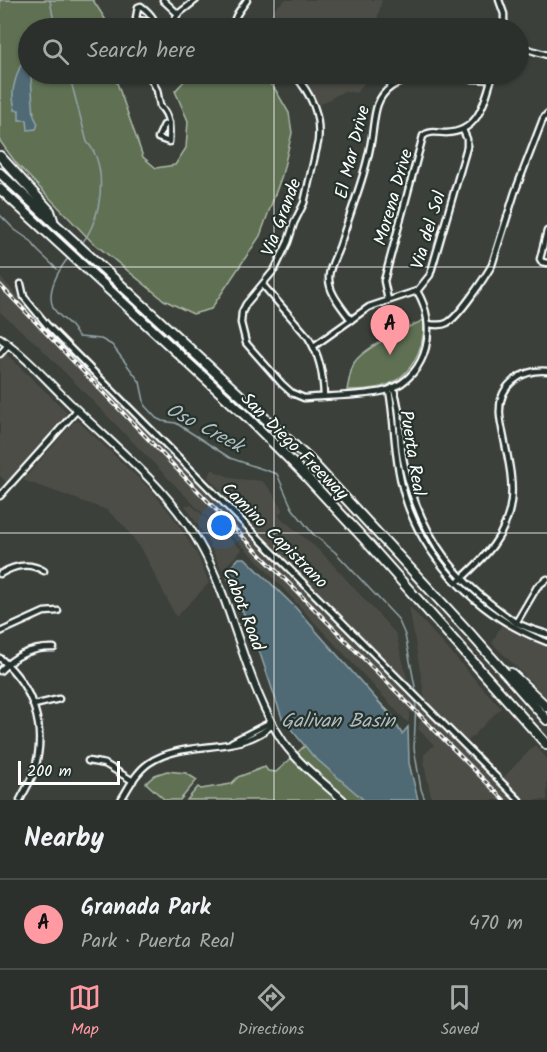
<!DOCTYPE html>
<meta charset="utf-8">
<style>
:root{--surface:#2c302c;--page:#343834;--text:#f1f3f6;--muted:#a6a9a9;--line:#484b48;--accent:#ff9aa2}
body{margin:0;font-family:Kalam,sans-serif;background:var(--page);color:var(--text)}
.scale{position:absolute;left:18px;bottom:15px;width:102px;box-sizing:border-box;padding-left:6px;border:3px solid #fff;border-top:0;font-size:16px;line-height:21px;white-space:nowrap;color:#fff;-webkit-text-stroke:4px #26332d;paint-order:stroke}
.you{position:absolute;left:222px;top:526px;width:21px;height:21px;margin:-15px;border:4px solid #fff;border-radius:50%;background:#1a73e8;box-shadow:0 0 0 9px #1a73e833}
.badge{display:grid;place-items:center;width:39px;height:39px;border-radius:50%;background:var(--accent);color:#111;font-size:20px;font-weight:700}
.pin{position:absolute;translate:-50% -50px;filter:drop-shadow(0 2px 3px #0008)}
.pin::after{content:'';position:absolute;top:32px;width:21px;height:18px;background:inherit;clip-path:polygon(0 0,100% 0,50% 100%)}
.list{margin:0;padding:0;list-style:none}
h2{display:flex;justify-content:space-between;align-items:center;height:78px;margin:0;padding:0 24px;font-size:26px}
h2 small{font-size:20px;font-weight:400;color:var(--muted)}
.list li{display:grid;grid-template-columns:39px 1fr auto;gap:18px;align-items:center;box-sizing:border-box;height:90px;padding:0 24px;border-top:2px solid var(--line)}
.list b{display:block;font-size:22px;white-space:nowrap}
.list p{margin:0;font-size:20px;white-space:nowrap;color:var(--muted)}
.list em{font-size:20px;font-style:normal;color:var(--muted)}
.icon{flex:none;width:33px;height:33px;fill:none;stroke:currentColor;stroke-width:2;stroke-linecap:round;stroke-linejoin:round}
.map{position:relative;flex:none;width:547px;height:800px;overflow:hidden}
.search{position:absolute;background:var(--surface);box-shadow:0 2px 4px #0004;left:18px;right:18px;top:18px;height:66px;display:flex;align-items:center;gap:15px;box-sizing:border-box;padding:0 21px;border-radius:33px;color:var(--muted);font-size:22px}
.sheet{height:168px;background:var(--surface)}
nav{display:flex;justify-content:space-around;align-items:center;box-sizing:border-box;height:84px;border-top:2px solid var(--line);background:var(--surface);font-size:16px;color:var(--muted)}
nav a{display:grid;justify-items:center;gap:3px}
nav .on{color:var(--accent)}
.map>svg:first-child{display:block}
</style>
<div class="map">
<svg width="547" height="800" viewBox="0 0 547 800">
<rect width="100%" height="100%" fill="#3b403a"/>
<filter id="ink" filterUnits="userSpaceOnUse"><feTurbulence type="fractalNoise" baseFrequency=".0167" numOctaves="2"/><feDisplacementMap in="SourceGraphic" scale="12" xChannelSelector="R" yChannelSelector="G"/><feConvolveMatrix kernelMatrix="1 2 1 2 8 2 1 2 1" color-interpolation-filters="sRGB"/></filter>
<g filter="url(#ink)">
<!-- built -->
<g fill="#4d4d47">
<polygon points="285,0 382,0 375,28 255,28 266,20 274,9"/>
<polygon points="299,74 372,74 356,93 344,91 319,105 310,87"/>
<polygon points="0,277 159,445 512,800 432,800 424,765 424,755 434,745 418,729 420,720 410,711 408,723 253,556 234,538 223,532 242,550 222,570 206,538 185,505 191,505 211,522 39,346 0,312"/>
<polygon points="0,348 66,411 66,414 6,482 0,476"/>
<polygon points="78,421 152,491 174,518 197,554 209,583 176,617 143,551 124,526 107,510 23,480 74,422"/>
<polygon points="213,469 216,472 236,479 262,481 270,489 283,510 278,515 323,554 396,634 408,682 260,533 257,528 208,477"/>
<polygon points="409,606 501,708 468,741 425,699"/>
<polygon points="503,622 547,638 547,698 492,643"/>
<polygon points="535,745 547,759 547,800 525,800 503,778"/>
</g>
<!-- green -->
<g fill="#5e7052" stroke="#aeb8a8" stroke-width="1.5">
<polygon points="0,0 93,0 111,28 28,28 28,74 114,74 143,157 156,168 175,165 186,148 188,121 175,91 186,79 203,77 203,74 260,74 275,89 289,113 292,133 282,175 260,236 211,309 193,314 164,300 91,241 16,163 0,141"/>
<path d="M424,320C425,351 409,382 376,388C367,390 357,390 347,390C349,381 350,371 354,363C364,347 407,328 424,320Z"/>
<polygon points="245,569 390,713 401,733 409,800 187,800 198,787 201,789 231,784 238,777 265,767 268,771 276,772 309,742"/>
<polygon points="167,771 186,773 197,780 180,800 165,800 146,783 155,775"/>
</g>
<!-- water -->
<g fill="#4f6a74" stroke="#95a6ac" stroke-width="1.5">
<path d="M28,54V74H32L31,77L34,116L38,124L36,129L28,130L27,120H19V110H15C14,105 13,100 13,95C12,87 21,59 28,54Z"/>
<polygon points="239,558 245,558 295,607 391,716 402,734 408,727 409,763 418,800 364,800 313,756 282,718 252,630 236,599 227,576 228,570"/>
</g>
<g fill="none" stroke-linecap="round" stroke-linejoin="round">
<!-- stream -->
<g stroke="#95a6ac" stroke-width="1.5">
<polyline points="50,0 55,28"/>
<path d="M69,74L87,142C109,165 102,219 82,243"/>
<polyline points="0,215 15,230 31,241 38,251 57,269"/>
<path d="M69,257C59,269 46,291 53,307C56,315 65,319 70,325C74,329 75,333 79,337L101,339L112,345L140,382L145,406L156,418L162,421L176,423L230,458L277,474L292,508L313,534L335,552L398,619L405,635L416,692"/>
<polyline points="416,700 414,748 421,789 425,800"/>
</g>
<defs>
<g id="minor">
<polyline points="163,0 178,14"/>
<polyline points="499,0 504,14 504,28"/>
<path d="M154,20L151,22L138,20L136,18L138,7L141,6C149,12 156,19 156,28"/>
<polyline points="170,28 178,14 196,0"/>
<path d="M235,28C231,18 242,8 247,0"/>
<polyline points="518,46 547,55"/>
<path d="M151,74L150,77L157,90L160,106C170,116 170,129 169,142L158,138L164,125L169,123"/>
<path d="M294,74C311,94 321,114 318,142L304,203L294,223L288,242L275,269L246,304L242,312L241,323L246,343L282,384L292,393L304,398C325,396 370,396 388,390C429,375 438,325 417,291"/>
<polyline points="547,231 540,259 542,262 547,263"/>
<polyline points="21,284 24,297 47,325 519,800"/>
<path d="M263,285L308,337C320,356 323,374 324,396"/>
<path d="M388,300L384,281L423,136C430,130 438,133 446,133C480,132 485,100 493,74"/>
<path d="M351,320C342,307 328,293 329,276C330,264 338,253 341,242C352,207 367,171 372,136C375,117 374,99 391,87C411,73 467,79 491,80"/>
<path d="M428,324C435,325 441,326 447,323C459,317 485,277 492,265L515,192L543,119L547,114"/>
<polyline points="314,346 369,307 417,291 430,275 467,147 467,139 463,130"/>
<polyline points="0,354 9,344"/>
<path d="M393,387C403,413 398,437 404,463C416,520 445,569 491,604C499,610 508,618 517,623C526,628 537,631 547,634"/>
<path d="M389,390C394,417 394,445 399,472C412,550 475,615 547,642"/>
<polyline points="0,496 77,410"/>
<path d="M0,574C15,565 29,562 44,571"/>
<path d="M460,580C485,557 507,536 511,501C514,477 506,451 502,428C501,422 499,415 500,409C500,384 523,369 547,371"/>
<polyline points="516,623 537,587 547,579"/>
<polyline points="0,632 44,612 58,611"/>
<path d="M0,658C33,686 48,729 34,771C31,781 25,790 20,800"/>
<path d="M0,671C15,655 32,647 54,648"/>
<polyline points="34,705 59,699"/>
<polyline points="232,742 269,723 273,724"/>
<polyline points="88,761 105,764 133,781"/>
<path d="M121,800C129,787 136,772 149,763C185,738 238,757 273,724"/>
</g>
<path id="major" d="M0,338C27,357 49,383 73,406C120,452 172,491 203,550C235,610 246,687 284,743C300,765 323,782 343,800"/>
<g id="highway">
<polyline points="0,156 50,211 53,220"/>
<polyline points="0,173 310,460 468,631 547,720"/>
<polyline points="0,189 248,418 302,472 364,539 547,745"/>
<polyline points="511,673 547,707"/>
</g>
</defs>
<!-- minor casing -->
<use href="#minor" stroke="#fff" stroke-width="9"/>
<!-- major casing -->
<use href="#major" stroke="#fff" stroke-width="10"/>
<!-- highway casing -->
<use href="#highway" stroke="#fff" stroke-width="12"/>
<!-- minor -->
<use href="#minor" stroke="#26332d" stroke-width="4.5"/>
<!-- major -->
<use href="#major" stroke="#26332d" stroke-width="6"/>
<!-- highway -->
<use href="#highway" stroke="#26332d" stroke-width="8"/>
<defs>
<polyline id="rail" points="0,285 224,518 504,800"/>
</defs>
<!-- rail casing -->
<use href="#rail" stroke="#fff" stroke-width="4"/>
<!-- rail -->
<use href="#rail" stroke="#26332d" stroke-width="1.5" stroke-dasharray="4.5" stroke-linecap="butt"/>
</g>
</g>
<!-- grid -->
<path fill="none" stroke="#fff" stroke-width="1.5" stroke-opacity="0.55" d="M274,0V28M274,74V800M0,267H547M0,533H547"/>
<g text-anchor="middle" stroke-width="4.5" stroke-linejoin="round" paint-order="stroke">
<!-- street labels -->
<g font-size="18" fill="#fff" stroke="#26332d">
<text transform="translate(352 152) rotate(-76)" y="6">El Mar Drive</text>
<text transform="translate(393 197) rotate(-74)" y="6">Morena Drive</text>
<text transform="translate(281 217) rotate(-69)" y="6">Via Grande</text>
<text transform="translate(428 230) rotate(-73)" y="6">Via del Sol</text>
<text transform="translate(295 446) rotate(45)" y="6">San Diego Freeway</text>
<text transform="translate(413 453) rotate(81)" y="6">Puerta Real</text>
<text transform="translate(275 535) rotate(45)" y="6">Camino Capistrano</text>
<text transform="translate(244 609) rotate(69)" y="6">Cabot Road</text>
</g>
<!-- water labels -->
<g font-size="20" font-style="italic" fill="#b0bcc0" stroke="#26332d">
<text transform="translate(205 427) rotate(28)" y="7">Oso Creek</text>
<text x="338" y="727">Galivan Basin</text>
</g>
</g>
</svg>
<div class="scale">200 m</div>
<div class="you"></div>
<div class="pin badge" style="left:390px;top:355px">A</div>
<div class="search"><svg class="icon" aria-label="search" viewBox="0 0 24 24"><circle cx="10" cy="10" r="6"/><path d="M15 15l6 6"/></svg>Search here</div>
</div>
<section class="sheet">
<h2>Nearby<small></small></h2>
<ul class="list">
<li><span class="badge">A</span><div><b>Granada Park</b><p>Park · Puerta Real</p></div><em>470 m</em></li>
</ul>
</section>
<nav>
<a class="on"><svg class="icon" aria-label="map" viewBox="0 0 24 24"><path d="M3 6l6-2 6 2 6-2v14l-6 2-6-2-6 2zM9 4v14M15 6v14"/></svg>Map</a>
<a><svg class="icon" aria-label="directions" viewBox="0 0 24 24"><path d="M12 3l9 9-9 9-9-9zM9 14v-3h6M13 9l2 2-2 2"/></svg>Directions</a>
<a><svg class="icon" aria-label="saved" viewBox="0 0 24 24"><path d="M7 4h10v16l-5-4-5 4z"/></svg>Saved</a>
</nav>
